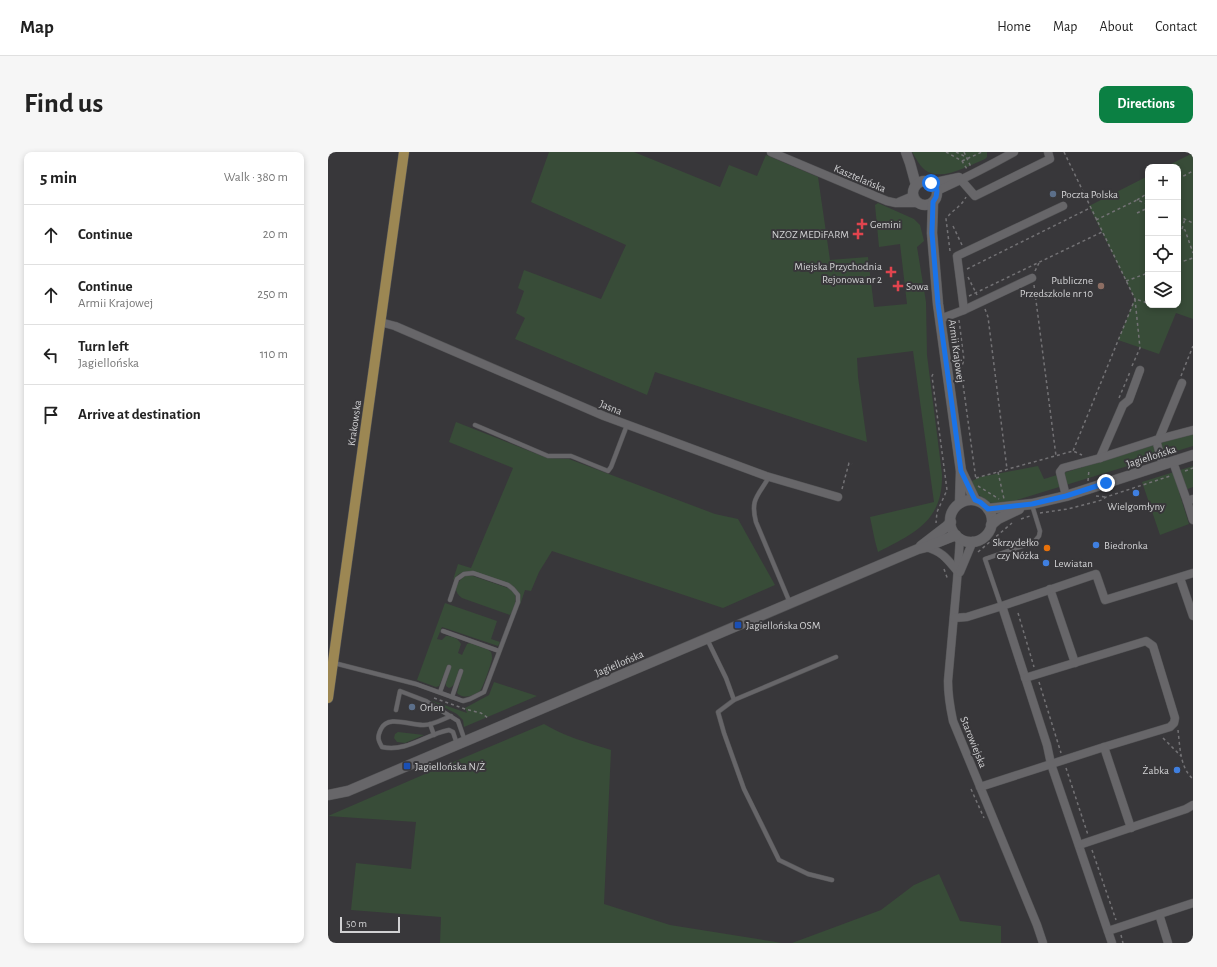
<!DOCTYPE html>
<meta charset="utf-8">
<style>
:root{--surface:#fff;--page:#f6f6f6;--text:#222;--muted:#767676;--line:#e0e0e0;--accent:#0b8043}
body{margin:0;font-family:"Alegreya Sans",sans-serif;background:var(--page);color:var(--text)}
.controls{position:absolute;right:12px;top:12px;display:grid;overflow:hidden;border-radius:8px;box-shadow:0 2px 6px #0003}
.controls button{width:36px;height:36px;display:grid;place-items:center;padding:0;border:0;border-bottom:1px solid var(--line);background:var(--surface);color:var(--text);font:20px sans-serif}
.scale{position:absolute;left:12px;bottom:10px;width:60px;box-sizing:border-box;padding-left:4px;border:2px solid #d1d1d3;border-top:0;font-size:11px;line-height:14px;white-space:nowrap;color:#d1d1d3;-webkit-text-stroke:3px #38373a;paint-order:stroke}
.stop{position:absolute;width:12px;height:12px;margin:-9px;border:3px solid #1a73e8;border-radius:50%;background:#fff}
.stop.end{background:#1a73e8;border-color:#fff;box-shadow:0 1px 4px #0008}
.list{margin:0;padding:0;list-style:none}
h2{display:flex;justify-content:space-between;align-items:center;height:52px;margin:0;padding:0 16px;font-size:17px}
h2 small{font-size:13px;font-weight:400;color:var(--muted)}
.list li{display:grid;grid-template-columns:26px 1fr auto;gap:12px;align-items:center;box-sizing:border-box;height:60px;padding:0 16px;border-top:1px solid var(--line)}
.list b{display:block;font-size:15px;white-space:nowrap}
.list p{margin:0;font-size:13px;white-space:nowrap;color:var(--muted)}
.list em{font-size:13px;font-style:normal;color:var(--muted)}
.icon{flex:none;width:22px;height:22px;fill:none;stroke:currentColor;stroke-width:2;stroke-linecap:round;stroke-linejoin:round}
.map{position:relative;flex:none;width:865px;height:791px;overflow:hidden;border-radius:8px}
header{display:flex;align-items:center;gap:24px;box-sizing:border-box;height:56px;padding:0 20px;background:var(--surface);border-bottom:1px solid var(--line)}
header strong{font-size:19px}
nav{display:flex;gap:22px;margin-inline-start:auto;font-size:14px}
.intro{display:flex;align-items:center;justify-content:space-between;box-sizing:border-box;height:96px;padding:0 24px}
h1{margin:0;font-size:28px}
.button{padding:10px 18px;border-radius:8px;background:var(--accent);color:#fff;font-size:14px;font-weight:700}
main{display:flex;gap:24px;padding:0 24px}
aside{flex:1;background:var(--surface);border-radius:8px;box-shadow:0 2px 6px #0003}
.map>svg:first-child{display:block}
</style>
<header>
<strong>Map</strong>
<nav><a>Home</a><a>Map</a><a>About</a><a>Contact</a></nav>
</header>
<div class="intro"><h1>Find us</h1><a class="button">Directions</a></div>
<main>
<aside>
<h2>5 min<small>Walk · 380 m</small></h2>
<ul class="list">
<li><svg class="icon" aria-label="ahead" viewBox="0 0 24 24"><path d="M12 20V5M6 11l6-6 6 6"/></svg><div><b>Continue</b></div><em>20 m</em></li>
<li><svg class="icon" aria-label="ahead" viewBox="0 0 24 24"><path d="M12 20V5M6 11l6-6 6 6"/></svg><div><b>Continue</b><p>Armii Krajowej</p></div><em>250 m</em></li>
<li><svg class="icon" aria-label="left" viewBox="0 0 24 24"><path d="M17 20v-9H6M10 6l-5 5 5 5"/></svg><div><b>Turn left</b><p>Jagiellońska</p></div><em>110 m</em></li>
<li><svg class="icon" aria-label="arrive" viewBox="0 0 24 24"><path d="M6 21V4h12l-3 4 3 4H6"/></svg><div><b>Arrive at destination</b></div></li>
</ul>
</aside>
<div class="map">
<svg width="865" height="791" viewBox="0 0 865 791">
<rect width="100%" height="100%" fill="#38373a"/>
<!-- green -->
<g fill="#384c38">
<path d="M221,0H306L392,35L401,13L429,24L438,3L490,25L502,108L540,105L546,155L579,152L572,92L551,95L547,53L550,51L586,67L592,73L596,89L589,95L598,150L599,203L614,322C615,369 587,381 550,400L547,389L542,365L606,350L585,199L529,206L530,225L539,290L327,220L319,243L187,187L197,166L188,161L196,139L190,136L196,118L273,147L298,93L203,50Z"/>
<path d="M584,0H659V5L657,7C640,14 613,30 597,18C591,13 588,6 584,0Z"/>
<polygon points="865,1 865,167 848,161 831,202 790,188 807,147 761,54 820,24 820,153 850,153 850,15 837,15"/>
<polygon points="128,270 219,306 241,307 387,362 410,367 447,433 395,456 224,399 211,420 203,439 197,438 192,453 191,441 184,434 144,419 131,422 125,428 130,412 143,416 185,316 121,290"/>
<path d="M865,281V294L679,351C659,355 651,345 642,330L652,325L710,314L716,327Z"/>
<polygon points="865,314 865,335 851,340 861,372 832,383 814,330"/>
<path d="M137,424H145L180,436C183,438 186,440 187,443C189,449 185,459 182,463L134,446C123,438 129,430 137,424Z"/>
<path d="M117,451L169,469L163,487L172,490L170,494L114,475L109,487L114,488L118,484C124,484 130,486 133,492L130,501L134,503L139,492L142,491L159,497L163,500C164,502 164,505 164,507C163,512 155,536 152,539C145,545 135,547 129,541L135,518L131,517C129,524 128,534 121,536L118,534V531L123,514L120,513L111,534L108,535L89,528Z"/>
<polygon points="166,530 209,544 136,575 135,568 129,562 102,548 139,561 137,556 161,543"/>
<path d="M216,572C236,584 260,591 283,598L276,752L342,773L454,791H112L113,765L23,758L28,711L83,717L88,670L0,664L104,619Z"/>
<polygon points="70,580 96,583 77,591 69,590 66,586 67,582"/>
<polygon points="611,722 632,769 673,774 673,791 464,791 553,758 586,733"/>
</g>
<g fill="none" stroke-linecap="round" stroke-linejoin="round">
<defs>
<g id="lane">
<polyline points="147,273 220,304 243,304 280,319 283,315 299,273"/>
<path d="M441,325C430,344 422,347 428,370L462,451"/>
<polyline points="673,454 657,407 706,390 711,384 712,379 704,353"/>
<polyline points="115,479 171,499"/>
<polyline points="379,487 398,526 406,548 508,505"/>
<polyline points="6,511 88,532 135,549 142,547 156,540 190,450 190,443 185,437 180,433 145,421 136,422 129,427 122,448"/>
<polyline points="112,540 121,515"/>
<polyline points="124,545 133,519"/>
<polyline points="406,548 390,560 396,581 416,637 451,708 480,722 504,728"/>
<polyline points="68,558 72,539 98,549 130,569 137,589"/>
<path d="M123,564C115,567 105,573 96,573C83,574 60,562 53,577C49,585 50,588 54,595C80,600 96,583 121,578L125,580L129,592"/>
<polyline points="102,572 106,583"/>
</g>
<g id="street">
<polyline points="443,0 559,49 568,51 591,51"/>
<polyline points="633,28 647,44 722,7 720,0"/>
<polyline points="603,31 631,25"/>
<path d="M609,39C635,27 661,14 686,0"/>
<polyline points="571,50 585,44"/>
<polyline points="636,158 704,126"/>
<polyline points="612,167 636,158 629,104 735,54"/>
<polyline points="52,170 67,174 276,264 438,324 510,345"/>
<polyline points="831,287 854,231"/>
<polyline points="828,288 835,313"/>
<polyline points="772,306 795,253 801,248 812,218"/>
<polyline points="845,310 859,349 865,347"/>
<polyline points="738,344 732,320 735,316 772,306 831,287 865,278"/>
<polyline points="859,349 865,368"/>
<path d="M632,386L629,429L620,529C620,543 622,555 625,569L709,773L715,791"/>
<path d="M598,395C615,400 619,407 630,420"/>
<polyline points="632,420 645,389"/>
<polyline points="852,426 865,464"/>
<polyline points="722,437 747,511"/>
<polyline points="674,454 768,422 777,448 865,421"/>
<polyline points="626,466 639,465 674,454 719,593 723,612 784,791"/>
<polyline points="697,526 818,489 825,494 847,566 846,571 842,575 776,595"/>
<polyline points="652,635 776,595 803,676"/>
<polyline points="751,693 858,657 865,653"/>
<polyline points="831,762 840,791"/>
<polyline points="780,779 865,751"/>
</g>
<g id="secondary">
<polyline points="578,0 582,11 588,33"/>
<circle cx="597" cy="41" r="12"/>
<polyline points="605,50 604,81 610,152 633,319 632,351"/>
<polyline points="633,319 647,348"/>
<circle cx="643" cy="369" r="21"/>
<polyline points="660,357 704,352 738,344 865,303"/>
<polyline points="663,373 670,367 691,357"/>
<polyline points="593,394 619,374 623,370"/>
<polyline points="0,643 20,639 578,402 590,397 598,395 628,383"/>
</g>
<polyline id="primary" points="0,546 76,0"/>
</defs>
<!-- lane casing -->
<use href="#lane" stroke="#545456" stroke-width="5"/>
<!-- street casing -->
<use href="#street" stroke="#545456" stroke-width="9"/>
<!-- secondary casing -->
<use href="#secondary" stroke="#545456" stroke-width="11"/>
<!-- primary casing -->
<use href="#primary" stroke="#545456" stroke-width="11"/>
<!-- path -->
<g stroke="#737275" stroke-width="1.5" stroke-dasharray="3 3" stroke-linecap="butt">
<polyline points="618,0 634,9 639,17"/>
<polyline points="628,0 638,5"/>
<polyline points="636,0 643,15"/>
<polyline points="736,0 807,147 745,299"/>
<polyline points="634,9 654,0"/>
<polyline points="850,27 865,19"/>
<polyline points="809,48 820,41"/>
<polyline points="809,61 820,56"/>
<polyline points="850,64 865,71"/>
<polyline points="768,68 809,48 820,52"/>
<polyline points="625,74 634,93"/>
<polyline points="850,76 857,78 865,101"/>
<polyline points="854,77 857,67"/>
<path d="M622,99L618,67C624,58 633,55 638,45"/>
<polyline points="850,111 865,106"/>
<polyline points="639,117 762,56"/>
<polyline points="707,119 711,111"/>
<polyline points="640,125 649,143"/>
<polyline points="798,129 820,121"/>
<polyline points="706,133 728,304"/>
<polyline points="641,144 774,80"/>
<polyline points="657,157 660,165 679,317"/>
<polyline points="631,168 636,208 633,217 648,328"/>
<polyline points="804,214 812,196 807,147 820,151"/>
<polyline points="605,222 604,224 619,338 609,360 608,371"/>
<polyline points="853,224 865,194"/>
<polyline points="791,246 802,220"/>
<polyline points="857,319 865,316"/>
<polyline points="670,320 676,347"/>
<polyline points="648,326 745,299 754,303"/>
<polyline points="760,329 761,317"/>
<polyline points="650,334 671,347"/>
<polyline points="514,337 521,311 524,312"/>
<polyline points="768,344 778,345"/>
<polyline points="712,361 740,357 774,348 778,345 842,324"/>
<polyline points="693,367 702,364"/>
<polyline points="650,400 684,371"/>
<polyline points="616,417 620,428"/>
<polyline points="690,461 706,515"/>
<polyline points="711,530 733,601"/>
<polyline points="106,546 137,557 153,561 160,566"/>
<path d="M850,578C852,595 852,616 865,627"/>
<polyline points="835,586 853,604"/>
<polyline points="738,616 760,683"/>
<polyline points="643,637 656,666"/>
<polyline points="764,698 788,768"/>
<polyline points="793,783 795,791"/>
</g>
<!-- lane -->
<use href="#lane" stroke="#676669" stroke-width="4"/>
<!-- street -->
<use href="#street" stroke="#676669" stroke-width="8"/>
<!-- secondary -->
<use href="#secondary" stroke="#676669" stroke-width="10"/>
<!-- primary -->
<use href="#primary" stroke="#9c8753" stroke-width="10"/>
</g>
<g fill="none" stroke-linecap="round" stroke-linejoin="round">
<!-- route -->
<polyline stroke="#1a73e8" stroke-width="5" points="603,31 608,35 609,39 608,45 605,50 604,81 610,152 625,260 633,319 647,348 652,350 660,357 704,352 738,344 778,331"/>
</g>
<!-- markers -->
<g fill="#5c6f8a" stroke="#38373a" stroke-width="1.5">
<circle cx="725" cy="42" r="4"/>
<circle cx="84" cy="555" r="4"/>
</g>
<g fill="#e0444e" stroke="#38373a" stroke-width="1.5">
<path d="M532 66h4v4h4v4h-4v4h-4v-4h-4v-4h4z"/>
<path d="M528 76h4v4h4v4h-4v4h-4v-4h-4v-4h4z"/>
<path d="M561 114h4v4h4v4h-4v4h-4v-4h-4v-4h4z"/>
<path d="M568 128h4v4h4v4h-4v4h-4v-4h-4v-4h4z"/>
</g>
<circle fill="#8d6e63" stroke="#38373a" stroke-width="1.5" cx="773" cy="134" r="4"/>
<g fill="#3f7fe0" stroke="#38373a" stroke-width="1.5">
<circle cx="808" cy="341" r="4"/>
<circle cx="768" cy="393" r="4"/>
<circle cx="718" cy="411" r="4"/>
<circle cx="849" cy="618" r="4"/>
</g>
<circle fill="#e8710a" stroke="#38373a" stroke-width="1.5" cx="719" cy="396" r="4"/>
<g fill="#1a4fb4" stroke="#38373a" stroke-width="1.5">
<rect x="406" y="469" width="8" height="8" rx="2"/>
<rect x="75" y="610" width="8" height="8" rx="2"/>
</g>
<g text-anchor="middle" stroke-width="4" stroke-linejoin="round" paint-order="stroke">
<!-- street labels -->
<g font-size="11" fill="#d1d1d3" stroke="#38373a">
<text transform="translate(532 26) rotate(23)" y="4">Kasztelańska</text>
<text transform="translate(629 199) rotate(82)" y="4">Armii Krajowej</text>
<text transform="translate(283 255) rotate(22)" y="4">Jasna</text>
<text transform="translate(26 271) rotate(-82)" y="4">Krakowska</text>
<text transform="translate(823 304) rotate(-18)" y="4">Jagiellońska</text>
<text transform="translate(291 511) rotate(-23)" y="4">Jagiellońska</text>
<text transform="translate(646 590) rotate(68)" y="4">Starowiejska</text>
</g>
<!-- poi labels -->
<g font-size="11" fill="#d1d1d3" stroke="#38373a" text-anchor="start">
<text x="733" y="46">Poczta Polska</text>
<text x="542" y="76">Gemini</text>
<text x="521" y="86" text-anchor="end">NZOZ MEDiFARM</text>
<text x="554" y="118" text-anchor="end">Miejska Przychodnia<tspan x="554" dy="13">Rejonowa nr 2</tspan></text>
<text x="765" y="132" text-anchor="end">Publiczne<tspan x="765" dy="13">Przedszkole nr 10</tspan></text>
<text x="578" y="138">Sowa</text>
<text x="808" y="358" text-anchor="middle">Wielgomłyny</text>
<text x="711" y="394" text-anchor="end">Skrzydełko<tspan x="711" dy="13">czy Nóżka</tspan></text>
<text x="776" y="397">Biedronka</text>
<text x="726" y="415">Lewiatan</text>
<text x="418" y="477">Jagiellońska OSM</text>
<text x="92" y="559">Orlen</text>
<text x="87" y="618">Jagiellońska N/Ż</text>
<text x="841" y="622" text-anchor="end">Żabka</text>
</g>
</g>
</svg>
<div class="controls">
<button>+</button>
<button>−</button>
<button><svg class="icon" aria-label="locate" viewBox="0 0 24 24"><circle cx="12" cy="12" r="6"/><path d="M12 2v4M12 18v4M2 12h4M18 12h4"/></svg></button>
<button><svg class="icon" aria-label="layers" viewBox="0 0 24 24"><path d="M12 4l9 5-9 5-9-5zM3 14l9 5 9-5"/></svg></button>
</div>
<div class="scale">50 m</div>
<div class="stop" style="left:603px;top:31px"></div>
<div class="stop end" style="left:778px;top:331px"></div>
</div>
</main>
